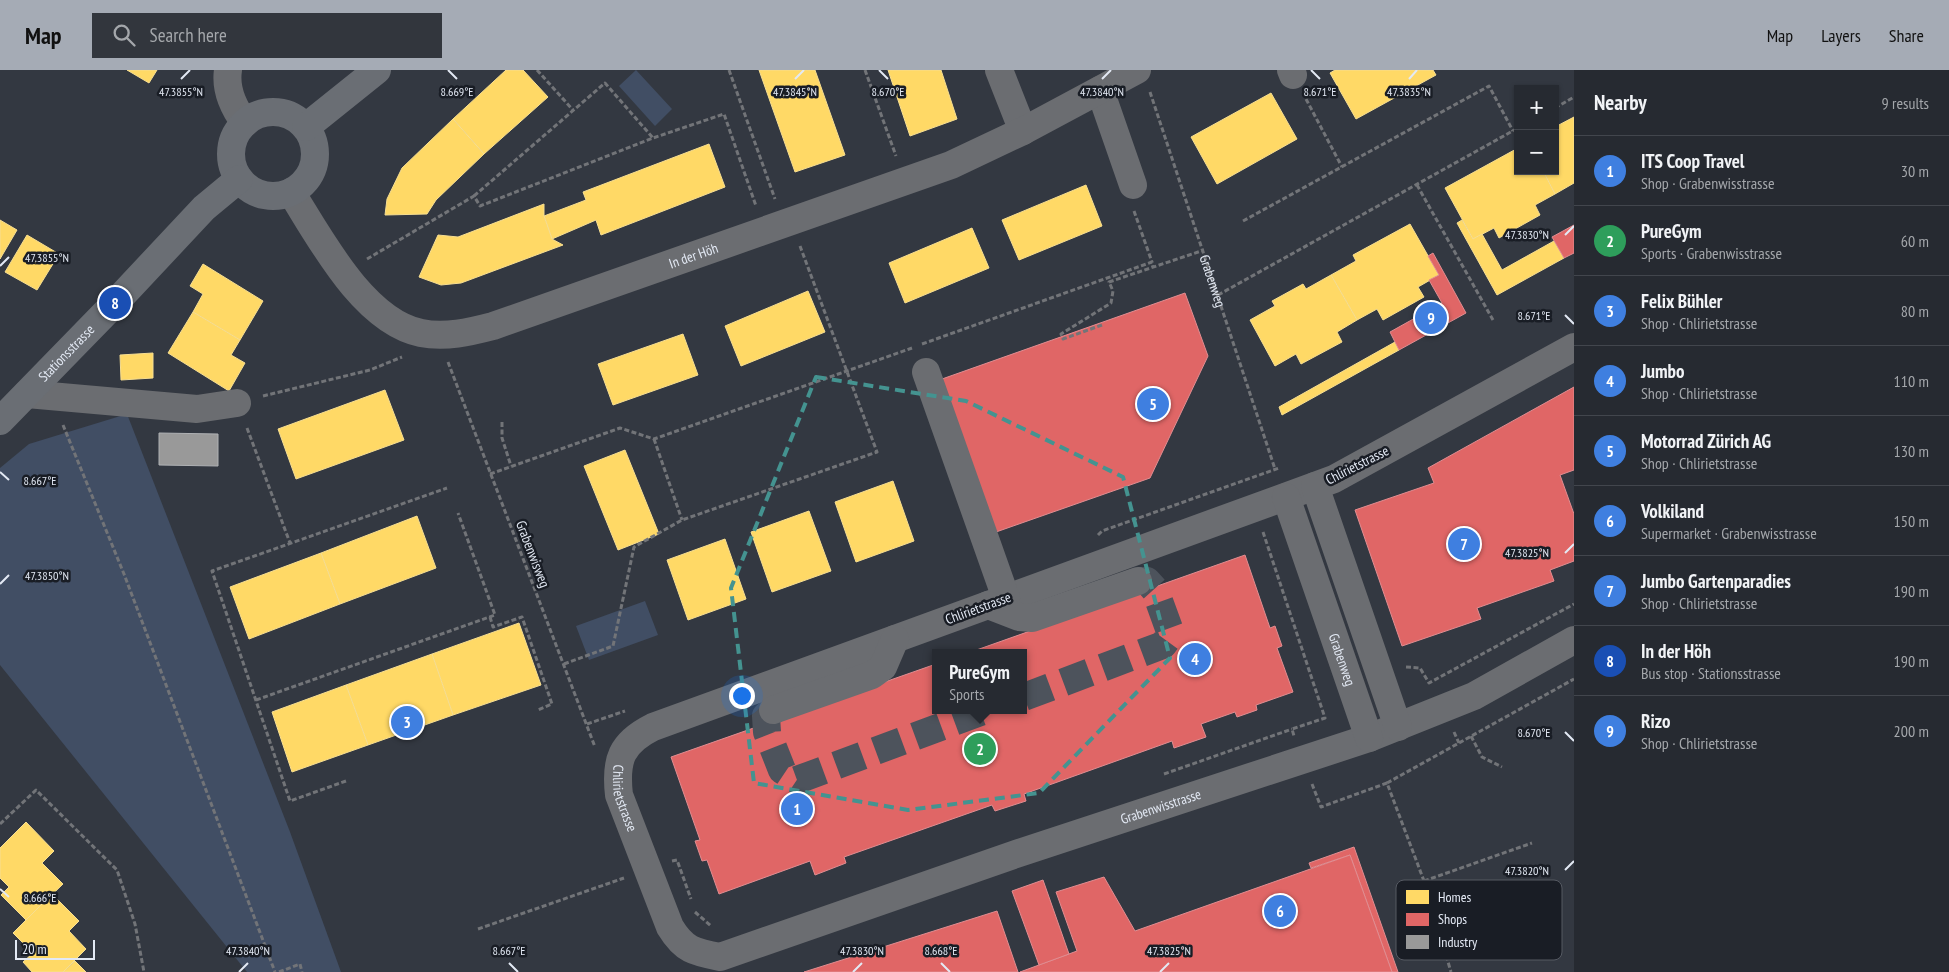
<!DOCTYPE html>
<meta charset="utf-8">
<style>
:root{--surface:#262a31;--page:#32363d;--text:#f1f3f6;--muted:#a4a7ab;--line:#42464d;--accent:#a5abb5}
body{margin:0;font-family:"PT Sans Narrow",sans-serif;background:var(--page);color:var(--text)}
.controls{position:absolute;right:15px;top:15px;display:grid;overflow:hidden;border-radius:0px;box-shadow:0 1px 4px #0004}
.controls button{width:45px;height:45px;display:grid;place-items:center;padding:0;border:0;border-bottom:1px solid var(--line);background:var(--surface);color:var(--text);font:25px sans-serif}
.scale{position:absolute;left:15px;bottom:12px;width:80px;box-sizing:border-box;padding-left:5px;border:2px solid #e3e9f4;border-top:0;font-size:14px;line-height:18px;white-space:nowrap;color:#e3e9f4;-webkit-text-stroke:4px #191d25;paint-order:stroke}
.you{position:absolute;left:741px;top:625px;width:18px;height:18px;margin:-12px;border:4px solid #fff;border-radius:50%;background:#1a73e8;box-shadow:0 0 0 8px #1a73e833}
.badge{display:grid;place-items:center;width:32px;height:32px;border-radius:50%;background:var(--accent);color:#fff;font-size:16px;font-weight:700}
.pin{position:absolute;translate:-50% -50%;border:2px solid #fff;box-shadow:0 1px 5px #0006}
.popup{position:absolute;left:932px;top:579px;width:95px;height:65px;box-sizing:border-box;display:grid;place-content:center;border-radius:0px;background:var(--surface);filter:drop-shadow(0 1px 4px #0005);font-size:16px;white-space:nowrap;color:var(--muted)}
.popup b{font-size:19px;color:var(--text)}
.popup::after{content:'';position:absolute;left:50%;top:100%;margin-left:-10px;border:10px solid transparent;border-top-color:var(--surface)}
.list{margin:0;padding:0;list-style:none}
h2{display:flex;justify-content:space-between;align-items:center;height:65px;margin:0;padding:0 20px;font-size:21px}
h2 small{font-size:16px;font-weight:400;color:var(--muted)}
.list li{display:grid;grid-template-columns:32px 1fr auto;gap:15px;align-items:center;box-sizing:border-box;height:70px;padding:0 20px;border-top:1px solid var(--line)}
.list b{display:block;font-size:19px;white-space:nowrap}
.list p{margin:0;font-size:16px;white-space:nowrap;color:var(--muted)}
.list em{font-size:16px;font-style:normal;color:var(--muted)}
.icon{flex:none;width:28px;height:28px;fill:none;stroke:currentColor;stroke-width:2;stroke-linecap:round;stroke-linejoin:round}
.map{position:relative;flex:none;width:1574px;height:902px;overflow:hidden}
header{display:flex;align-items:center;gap:30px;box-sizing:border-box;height:70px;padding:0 25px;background:var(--accent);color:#111}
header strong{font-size:24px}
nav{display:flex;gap:28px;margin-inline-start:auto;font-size:18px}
.search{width:350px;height:45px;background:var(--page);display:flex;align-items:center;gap:12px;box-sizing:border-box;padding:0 18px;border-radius:0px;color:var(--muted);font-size:19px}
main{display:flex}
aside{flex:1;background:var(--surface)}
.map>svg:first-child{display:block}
</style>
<header>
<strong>Map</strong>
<div class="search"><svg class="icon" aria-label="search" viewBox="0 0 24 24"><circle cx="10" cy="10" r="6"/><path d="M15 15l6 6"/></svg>Search here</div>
<nav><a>Map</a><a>Layers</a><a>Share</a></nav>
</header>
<main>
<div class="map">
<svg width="1574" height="902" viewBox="0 0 1574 902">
<rect width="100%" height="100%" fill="#333841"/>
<!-- green -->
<g fill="#414e64">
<polygon points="636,0 672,39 655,56 619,16"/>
<polygon points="127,344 290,762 341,902 247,902 0,595 0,398 29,374"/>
<polygon points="645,531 658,565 589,590 576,556"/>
</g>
<!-- homes -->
<g fill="#ffd966" stroke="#f7de91">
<polygon points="127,0 157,0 149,13"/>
<polygon points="506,0 523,0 548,27 484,84 453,49"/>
<polygon points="759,0 815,0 845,85 795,102"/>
<polygon points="888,0 941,0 957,49 910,66"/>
<polygon points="1335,0 1433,0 1436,5 1356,49 1330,3"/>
<polygon points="1271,23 1297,69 1217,114 1191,67"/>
<polygon points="1574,47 1574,113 1555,124 1543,101 1555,101 1555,57"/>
<polygon points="453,49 484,84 436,130 427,144 385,145 387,129 402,98"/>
<polygon points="709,74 725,117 601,165 596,150 552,169 544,146 586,130 583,122"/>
<polygon points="1518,78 1518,101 1543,101 1555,124 1535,135 1540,145 1499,168 1494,158 1473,169 1445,118"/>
<polygon points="1086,115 1102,156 1019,190 1002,150"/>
<polygon points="544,134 544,146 552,169 563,175 461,213 441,215 419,207 438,165 458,167"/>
<polygon points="0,150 17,160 0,189"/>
<polygon points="1462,150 1473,169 1482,164 1502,200 1554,171 1564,188 1497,225 1457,153"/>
<polygon points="1410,154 1439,205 1418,217 1424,227 1383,250 1377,239 1357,250 1331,205 1356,191 1353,185"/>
<polygon points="972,158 989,198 905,233 889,193"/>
<polygon points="27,165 59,184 37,220 5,202"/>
<polygon points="203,194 263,231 240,270 193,242 203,224 190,216"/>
<polygon points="1331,205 1357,250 1337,262 1342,272 1301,294 1296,284 1275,296 1250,250 1275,236 1272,231 1303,214 1306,219"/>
<polygon points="808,221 825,262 741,296 725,256"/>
<polygon points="193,242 240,270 231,285 245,293 229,321 168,283"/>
<polygon points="683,264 698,305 613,335 598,294"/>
<polygon points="1395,272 1399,280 1282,345 1279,337"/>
<polygon points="153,283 153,308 121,310 120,285"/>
<polygon points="385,320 404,370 296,409 278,359"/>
<polygon points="625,380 659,464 618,480 584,396"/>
<polygon points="893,411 914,471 856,492 835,432"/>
<polygon points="809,441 831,501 772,522 751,462"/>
<polygon points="417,446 436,498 340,534 321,483"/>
<polygon points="725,469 746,529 688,550 667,490"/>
<polygon points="321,483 340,534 249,569 230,517"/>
<polygon points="519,553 541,615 453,645 432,584"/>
<polygon points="432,584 453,645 368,675 346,615"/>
<polygon points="346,615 368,675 292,702 272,642"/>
<polygon points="26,752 54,781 42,793 63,814 26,850 1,825 9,817 0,808 0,778"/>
<polygon points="52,824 79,851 69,861 86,879 63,902 32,902 23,892 33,883 13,863"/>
<polygon points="75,891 86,902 63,902"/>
</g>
<!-- shops -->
<g fill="#e06666" stroke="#e18d91">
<polygon points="1574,155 1574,183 1564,188 1552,167"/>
<polygon points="1433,183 1466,243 1399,280 1390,262 1442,233 1429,210 1439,205 1428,186"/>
<polygon points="1185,223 1208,286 1150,408 996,462 942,309"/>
<polygon points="1574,317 1574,400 1560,405 1574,444 1574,491 1550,500 1554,511 1477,538 1481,549 1402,576 1355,440 1434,413 1428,398"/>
<polygon points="1245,485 1270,558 1275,556 1282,576 1277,578 1293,622 1256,635 1257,640 1237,647 1235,642 1201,654 1206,667 1174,678 1172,671 1024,724 1026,731 995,741 992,735 844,787 846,793 815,805 810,791 719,824 707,790 702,791 695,771 700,770 671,687 936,594 936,640 1024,640 1024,583 968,583"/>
<polygon points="1354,777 1398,902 1392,902 1350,785 1311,798 1309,793"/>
<polygon points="1350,785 1392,902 1020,902 1077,881 1056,822 1104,807 1135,861"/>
<polygon points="1043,810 1069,884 1039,895 1012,821"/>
<polygon points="997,841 1018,902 804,902"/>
</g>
<!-- industry -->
<polygon fill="#999" stroke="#afb1b4" points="159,363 218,364 218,396 159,395"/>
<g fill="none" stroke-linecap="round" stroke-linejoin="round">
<!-- minor-tunnel -->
<g stroke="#4d535c" stroke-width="28" stroke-dasharray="28 14" stroke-linecap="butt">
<polyline points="1024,627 1163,575 1171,564 1155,520 1147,511 1138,511"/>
<polyline points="773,640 766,646 767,662 782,700 797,710 986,640"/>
</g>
<!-- path -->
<g stroke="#727478" stroke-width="3" stroke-dasharray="5 2.5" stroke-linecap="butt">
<polyline points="537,0 573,40"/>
<polyline points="729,0 775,129"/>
<polyline points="865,0 896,86"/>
<path id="s1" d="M1150,22L1275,399"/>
<polyline points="1306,29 1342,97"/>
<polyline points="1555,38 1574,27"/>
<polyline points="1417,115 1493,250"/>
<polyline points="474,126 605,13 653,68"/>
<polyline points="1134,141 1152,192"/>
<polyline points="1243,151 1489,16 1513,61"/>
<polyline points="367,189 474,126 480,136 653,68 724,44 756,136"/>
<polyline points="1218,225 1518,58"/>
<polyline points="1102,255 1063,269 1061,264 1111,233 1113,221 1109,212 1204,180"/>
<polyline points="922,274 1152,192 1153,197"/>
<polyline points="448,292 595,677"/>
<polyline points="263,326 370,300 402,287"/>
<polyline points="502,352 502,368 511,396"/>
<polyline points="63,355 124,504 275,902"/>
<polyline points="247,358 290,473"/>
<polyline points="654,369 682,450"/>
<polyline points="490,404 620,358 654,369 912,278"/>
<polyline points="1263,462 1325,648 1292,659 1294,666"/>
<polyline points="1098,465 1102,461 1279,398"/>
<polyline points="490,547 493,557 522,547 552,634 538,640"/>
<polyline points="564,594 613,576 634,477 682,450 877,382 800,176"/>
<polyline points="1406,597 1420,598 1429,613 1574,534"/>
<polyline points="256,630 495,545 458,443"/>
<polyline points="587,654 625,641"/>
<polyline points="1454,662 1459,673"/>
<polyline points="1471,666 1482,687 1502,697"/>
<polyline points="1164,704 1292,659"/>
<polyline points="346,711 290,731 212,501 447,418"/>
<polyline points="1387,713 1574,609"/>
<polyline points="1312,714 1321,737 1387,713 1424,811 1451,902"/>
<polyline points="0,754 36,720 117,800 135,854 144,902"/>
<polyline points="672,791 677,790 691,829"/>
<polyline points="1424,811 1532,773"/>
<polyline points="695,842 711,856"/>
<polyline points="478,859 624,808"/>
<polyline points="279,902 300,894 302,902"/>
</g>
<!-- minor -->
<g stroke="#6b6d71" stroke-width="28">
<path d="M228,0C225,20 233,37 245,53"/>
<polyline points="999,0 1023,61"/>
<polyline points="1291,0 1293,5"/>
<polyline points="1100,20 1133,115"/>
<path id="s2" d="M291,122C320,168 363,251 421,263C445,268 470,262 493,256L951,95L1023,61L1137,0"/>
<path id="s3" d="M1574,277L1334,409L653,657C621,673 615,690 619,725L670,857C684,880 694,882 720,887L1016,784L1369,668L1474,626L1574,570"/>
<polyline points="926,302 1006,528"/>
<polyline points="27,324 197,339 237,333"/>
<polyline points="1315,416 1398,657"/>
<path id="s4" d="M1286,427L1369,668"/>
<polyline points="988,535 1019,547 1032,548 1138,511"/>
<polyline points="773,640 872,605 883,597 895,569"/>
</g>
<!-- major -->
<g stroke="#6a6e74" stroke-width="28">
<circle cx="273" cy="84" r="42"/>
<polyline points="306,57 377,0"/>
<path id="s5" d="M0,351L115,233L204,138L239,109"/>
</g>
</g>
<!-- marked area -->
<path fill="none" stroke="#449390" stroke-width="4" stroke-dasharray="10 6" stroke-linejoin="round" d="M816,307L966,331L1123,407L1170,588L1039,723L908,740L754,713L731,518Z"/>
<!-- ticks -->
<path fill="none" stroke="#e3e9f4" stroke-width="2" d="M448,0L457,9M879,0L888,9M1311,0L1320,9M181,9L190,0M795,9L804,0M1102,9L1111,0M1409,9L1417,0M1565,165L1574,156M0,196L9,187M1565,245L1574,254M0,402L9,410M1565,483L1574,474M0,514L9,505M1565,662L1574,671M1565,800L1574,791M0,819L9,827M509,893L518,902M941,893L950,902M239,902L248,893M853,902L862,893M1160,902L1169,893"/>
<g text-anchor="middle" stroke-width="5" stroke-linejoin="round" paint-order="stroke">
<!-- street labels -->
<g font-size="14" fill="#e3e9f4" stroke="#191d25">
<text dy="5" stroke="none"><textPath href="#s2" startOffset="482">In der Höh</textPath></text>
<text dy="5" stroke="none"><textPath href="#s1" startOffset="199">Grabenweg</textPath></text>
<text dy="5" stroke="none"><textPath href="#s5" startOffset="95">Stationsstrasse</textPath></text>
<text transform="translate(1357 395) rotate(-27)" y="5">Chlirietstrasse</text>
<text transform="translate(533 484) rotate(69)" y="5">Grabenwisweg</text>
<text transform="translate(978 538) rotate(-20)" y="5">Chlirietstrasse</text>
<text dy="5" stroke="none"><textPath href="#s4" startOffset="172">Grabenweg</textPath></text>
<text dy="5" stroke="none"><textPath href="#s3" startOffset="1086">Chlirietstrasse</textPath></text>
<text dy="5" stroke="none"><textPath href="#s3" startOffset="1750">Grabenwisstrasse</textPath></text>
</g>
</g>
<!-- legend -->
<rect x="1396" y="810" width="166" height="80" rx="8" fill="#191d25" stroke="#565a63" stroke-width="1"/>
<rect x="1406" y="820" width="23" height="14" fill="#ffd966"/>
<rect x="1406" y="843" width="23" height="13" fill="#e06666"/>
<rect x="1406" y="865" width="23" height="14" fill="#999"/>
<g font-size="14" fill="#e3e9f4">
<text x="1438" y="832">Homes</text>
<text x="1438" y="854">Shops</text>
<text x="1438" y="877">Industry</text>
</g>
<g font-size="12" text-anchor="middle" fill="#e3e9f4" stroke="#191d25" stroke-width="5" stroke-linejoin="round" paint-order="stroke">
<text x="457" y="26">8.669°E</text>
<text x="888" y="26">8.670°E</text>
<text x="1320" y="26">8.671°E</text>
<text x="181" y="26">47.3855°N</text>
<text x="795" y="26">47.3845°N</text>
<text x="1102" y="26">47.3840°N</text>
<text x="1409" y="26">47.3835°N</text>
<text x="1527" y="169">47.3830°N</text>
<text x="47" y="192">47.3855°N</text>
<text x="1534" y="250">8.671°E</text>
<text x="40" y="415">8.667°E</text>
<text x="1527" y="487">47.3825°N</text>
<text x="47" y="510">47.3850°N</text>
<text x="1534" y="667">8.670°E</text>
<text x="1527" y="805">47.3820°N</text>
<text x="40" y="832">8.666°E</text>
<text x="248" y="885">47.3840°N</text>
<text x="862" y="885">47.3830°N</text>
<text x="1169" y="885">47.3825°N</text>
<text x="509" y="885">8.667°E</text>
<text x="941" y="885">8.668°E</text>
</g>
</svg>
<div class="controls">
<button>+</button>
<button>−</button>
</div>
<div class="scale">20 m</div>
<div class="you"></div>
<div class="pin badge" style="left:797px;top:739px;background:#3f7fe0">1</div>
<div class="pin badge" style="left:980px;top:679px;background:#2e9e5b">2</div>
<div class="popup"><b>PureGym</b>Sports</div>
<div class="pin badge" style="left:407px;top:652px;background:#3f7fe0">3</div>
<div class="pin badge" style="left:1195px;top:589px;background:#3f7fe0">4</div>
<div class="pin badge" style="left:1153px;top:334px;background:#3f7fe0">5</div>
<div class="pin badge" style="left:1280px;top:841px;background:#3f7fe0">6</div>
<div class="pin badge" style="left:1464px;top:474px;background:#3f7fe0">7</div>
<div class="pin badge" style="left:115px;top:233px;background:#1a4fb4">8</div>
<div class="pin badge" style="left:1431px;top:248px;background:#3f7fe0">9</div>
</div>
<aside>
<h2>Nearby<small>9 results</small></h2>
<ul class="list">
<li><span class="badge" style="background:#3f7fe0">1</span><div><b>ITS Coop Travel</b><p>Shop · Grabenwisstrasse</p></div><em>30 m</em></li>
<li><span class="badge" style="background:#2e9e5b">2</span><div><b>PureGym</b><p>Sports · Grabenwisstrasse</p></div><em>60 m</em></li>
<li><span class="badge" style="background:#3f7fe0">3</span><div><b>Felix Bühler</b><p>Shop · Chlirietstrasse</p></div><em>80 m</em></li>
<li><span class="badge" style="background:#3f7fe0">4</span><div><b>Jumbo</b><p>Shop · Chlirietstrasse</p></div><em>110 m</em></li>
<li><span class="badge" style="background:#3f7fe0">5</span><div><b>Motorrad Zürich AG</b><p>Shop · Chlirietstrasse</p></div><em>130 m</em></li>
<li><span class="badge" style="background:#3f7fe0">6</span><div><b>Volkiland</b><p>Supermarket · Grabenwisstrasse</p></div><em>150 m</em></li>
<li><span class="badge" style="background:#3f7fe0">7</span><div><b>Jumbo Gartenparadies</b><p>Shop · Chlirietstrasse</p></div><em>190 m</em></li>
<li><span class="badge" style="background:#1a4fb4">8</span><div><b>In der Höh</b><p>Bus stop · Stationsstrasse</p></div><em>190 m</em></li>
<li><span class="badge" style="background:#3f7fe0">9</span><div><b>Rizo</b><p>Shop · Chlirietstrasse</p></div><em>200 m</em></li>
</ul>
</aside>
</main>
